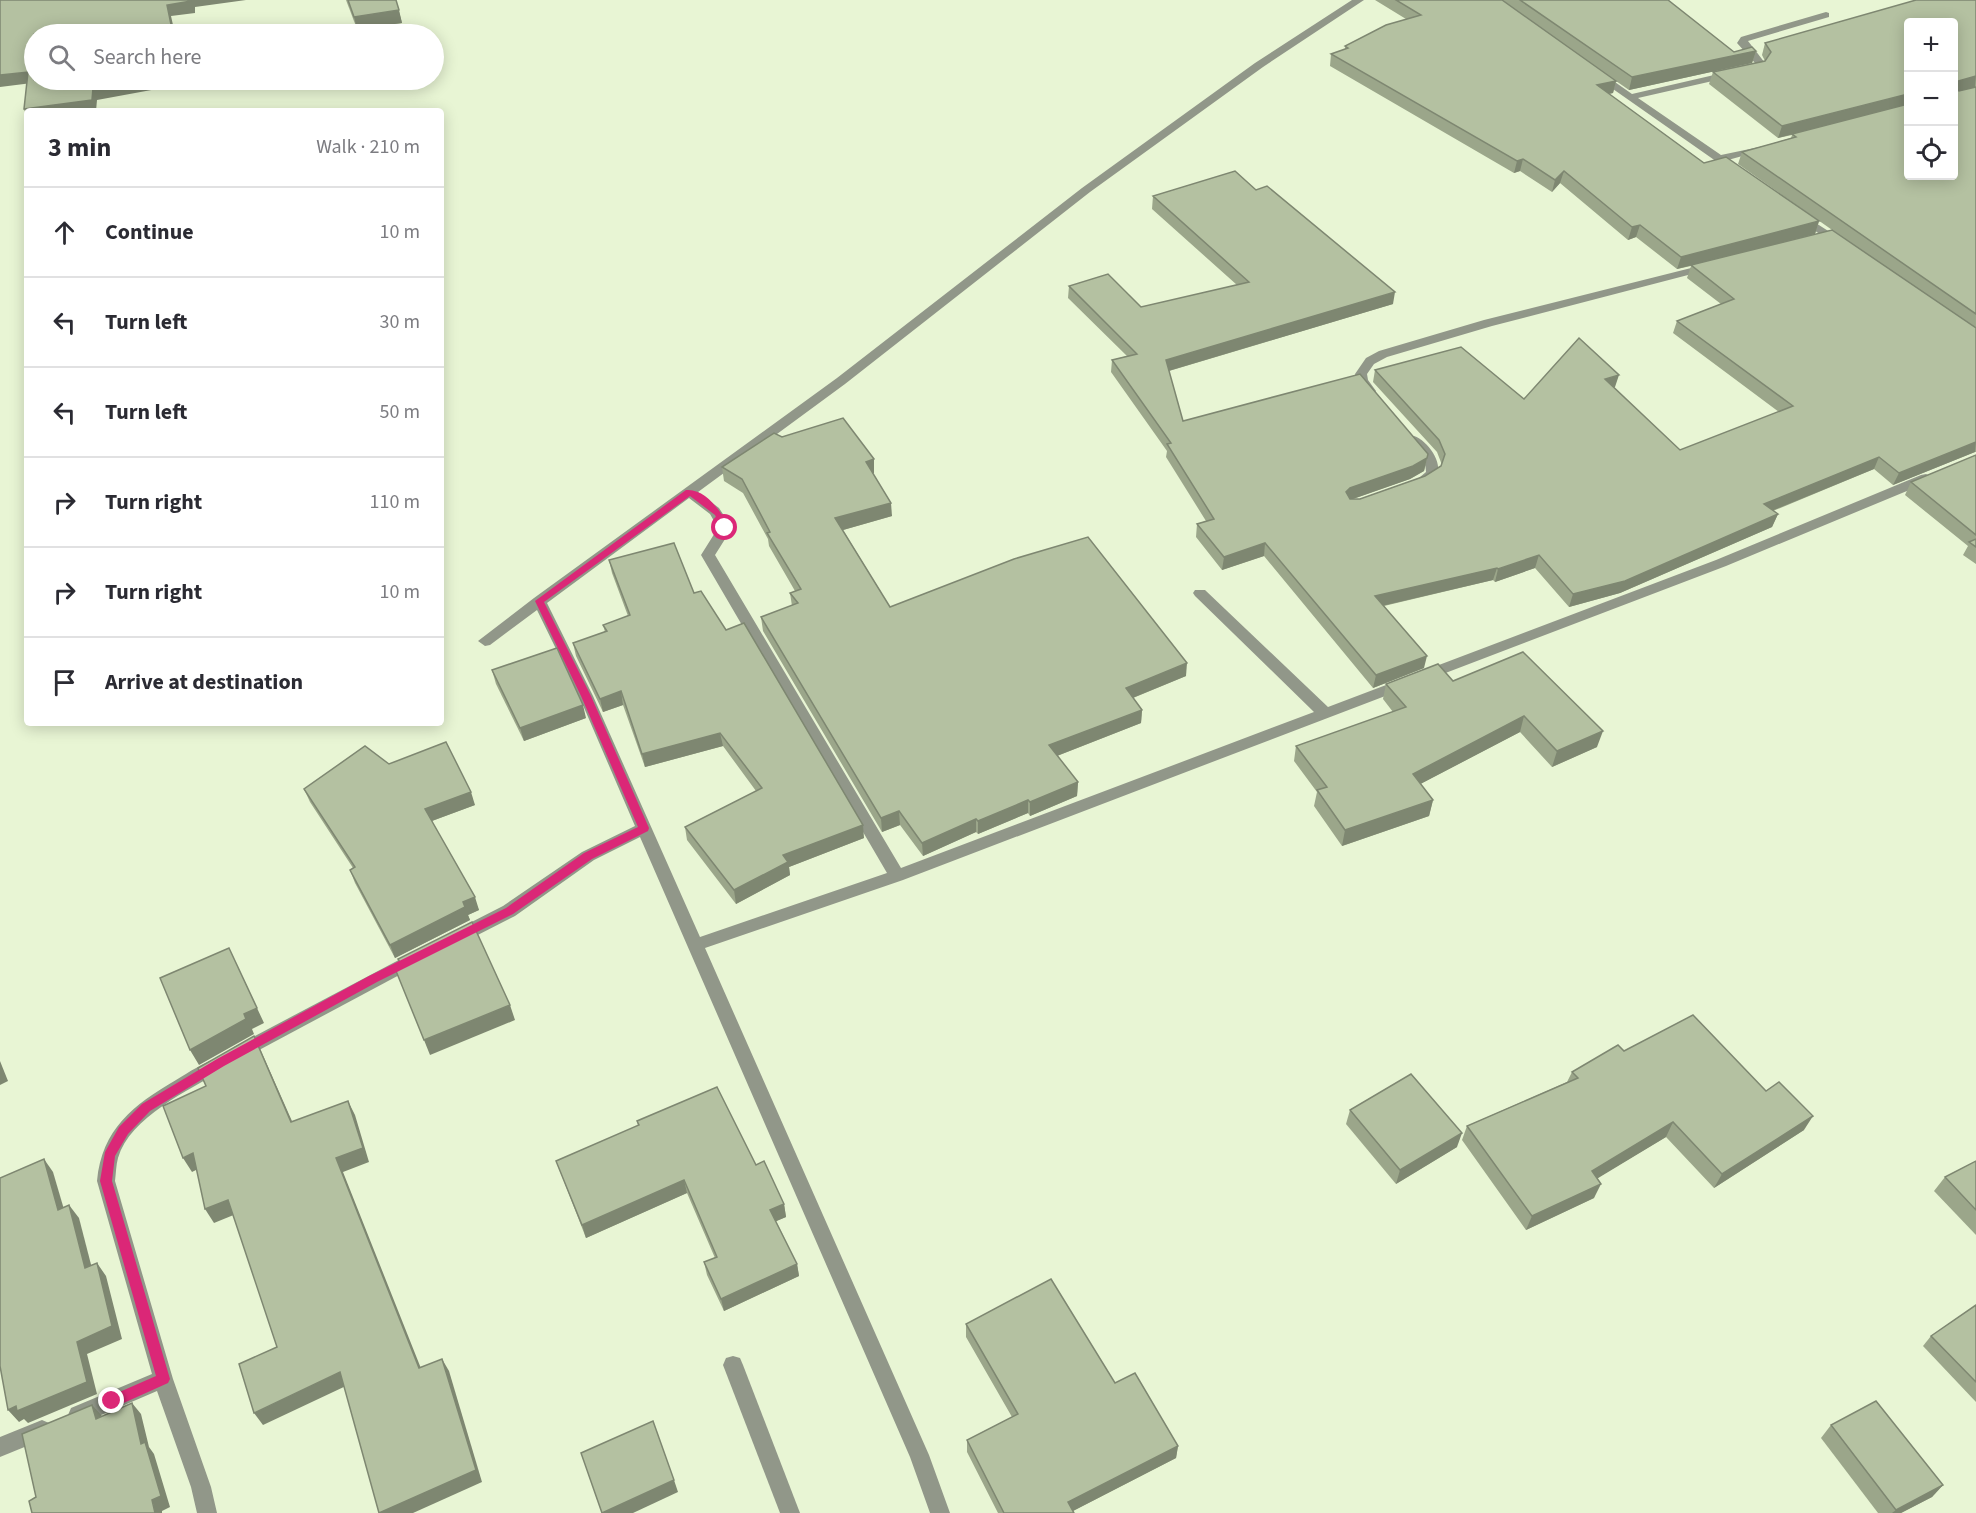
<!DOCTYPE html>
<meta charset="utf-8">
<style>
:root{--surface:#fff;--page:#f2f2f3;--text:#2b2b33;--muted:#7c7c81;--line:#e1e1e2}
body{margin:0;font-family:"Source Sans 3",sans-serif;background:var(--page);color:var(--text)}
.controls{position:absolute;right:18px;top:18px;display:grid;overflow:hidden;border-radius:6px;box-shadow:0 3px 15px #0003}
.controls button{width:54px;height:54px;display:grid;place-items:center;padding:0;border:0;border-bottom:2px solid var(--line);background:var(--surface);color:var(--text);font:30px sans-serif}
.stop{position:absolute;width:18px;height:18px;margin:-14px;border:4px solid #db2777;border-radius:50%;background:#fff}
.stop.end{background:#db2777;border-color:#fff;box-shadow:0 2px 6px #0008}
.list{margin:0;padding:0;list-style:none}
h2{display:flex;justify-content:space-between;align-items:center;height:78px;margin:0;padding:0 24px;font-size:26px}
h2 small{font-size:20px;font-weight:400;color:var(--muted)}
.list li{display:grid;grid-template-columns:39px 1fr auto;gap:18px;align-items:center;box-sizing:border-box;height:90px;padding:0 24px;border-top:2px solid var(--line)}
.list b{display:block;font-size:22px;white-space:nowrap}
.list em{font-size:20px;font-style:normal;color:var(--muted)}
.icon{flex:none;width:33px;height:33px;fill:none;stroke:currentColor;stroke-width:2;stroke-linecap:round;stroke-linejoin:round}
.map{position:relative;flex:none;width:1976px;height:1513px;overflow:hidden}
.search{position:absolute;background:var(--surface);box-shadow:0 3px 15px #0003;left:24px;top:24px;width:420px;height:66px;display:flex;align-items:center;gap:15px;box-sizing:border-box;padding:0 21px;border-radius:33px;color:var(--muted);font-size:22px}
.panel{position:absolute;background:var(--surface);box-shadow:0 3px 15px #0003;left:24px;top:108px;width:420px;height:618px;border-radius:6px}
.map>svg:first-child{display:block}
</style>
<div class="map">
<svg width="1976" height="1513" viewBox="0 0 1976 1513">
<rect width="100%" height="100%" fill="#e8f5d4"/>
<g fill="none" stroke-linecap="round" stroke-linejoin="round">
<!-- minor -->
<g fill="#919789" fill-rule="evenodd">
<path d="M1352,0H1364L1263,67L1090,192L845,384L698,492L719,508L732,528L715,555L901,868L1314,712L1195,596L1193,593L1195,590H1205L1328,707L1716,560L1921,475L1926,474L1933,478L1931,481L1726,566L903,880L705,948L929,1455L950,1513H930L910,1457L640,837L594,860L515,916L464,942L458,944L452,942L450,937L452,932L503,906L582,852L635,826L579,696L537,610L490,645L485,646L478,641L534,598L837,378L1082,188L1255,63ZM689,498L710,514L718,528L701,555L887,873L700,937L593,696L547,603Z"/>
<polygon points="1826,12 1829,13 1829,17 1748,41 1765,63 1761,70 1638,98 1721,155 1764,146 1764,150 1728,160 1738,167 1738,171 1730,171 1593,75 1602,73 1632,94 1753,66 1755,63 1737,43 1741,37"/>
<polygon points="1800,213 1844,241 1844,245 1836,245 1796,218 1796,214"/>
<polygon points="1707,264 1713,267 1711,269 1492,326 1387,357 1374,364 1367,374 1368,380 1376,391 1374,394 1366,394 1356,381 1355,374 1366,358 1379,351 1484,320"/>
<path d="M1414,436C1428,441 1443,462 1437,477L1420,487L1413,483L1426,472C1426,457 1416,451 1408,440Z"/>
<polygon points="412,953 418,955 420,960 418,965 246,1057 240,1059 234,1057 231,1052 234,1047"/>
<path d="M217,1058L223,1060L226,1065L223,1070C189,1090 130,1117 118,1158C116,1165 116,1173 115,1181L173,1379L211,1487L217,1513H197L191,1487L157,1391L78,1425L71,1422L68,1415L71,1408L152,1374L97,1181C102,1129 133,1105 176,1080C189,1072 203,1063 217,1058Z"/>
<polygon points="733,1356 740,1358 743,1365 800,1513 780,1513 723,1365 726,1358"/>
<polygon points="42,1420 49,1423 52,1430 49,1437 0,1457 0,1437"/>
</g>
</g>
<!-- wall -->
<g fill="#9ba68a" fill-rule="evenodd">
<polygon points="346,0 396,0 402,23 357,29"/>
<path d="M1375,0H1668L1734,52L1756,51L1752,63L1629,90L1616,81L1613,93L1609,94L1704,163L1819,221L1815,234L1730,256L1855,246L1738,164L1742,152L1791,138L1792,135L1778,138L1709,84L1713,72L1765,61L1762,55L1765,43L1976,0V452H1975L1893,485L1874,469L1773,511L1778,514L1772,527L1620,593L1569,607L1535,568L1495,582L1493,580L1384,606L1424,668L1373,688L1264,556L1222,570L1196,537L1197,524L1206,521L1166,457L1167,451L1111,372L1112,360L1127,356L1068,298L1069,286L1141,307L1237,285L1152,209L1153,196L1393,304L1169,371L1183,421L1428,454L1424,471L1410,479L1353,499H1360L1425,476L1441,466L1442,465L1437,452L1373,382L1375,370L1524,399L1615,387L1614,388L1680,450L1779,412L1673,333L1677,321L1721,304L1687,278L1691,266L1677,269L1636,237L1628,240L1560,183L1552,192L1520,171L1514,173L1330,66L1331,54L1345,49V46L1406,19ZM1908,22L1953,176H1908Z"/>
<polygon points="782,437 874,473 873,473 892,516 843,530 890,607 1186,676 1133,698 1142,710 1141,723 1057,756 1078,782 1077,796 1030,816 1028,813 978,834 976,832 923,856 900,825 882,832 763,631 761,617 792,606 790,593 795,591 769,546 768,539 743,493 724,481 722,467"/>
<polygon points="1976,455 1976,564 1963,555 1968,546 1905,495 1911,482"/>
<polygon points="609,560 694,593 726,630 864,838 789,867 790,875 736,904 687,840 685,827 756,791 723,746 645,767 623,705 603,712 576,656 573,643 605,632 603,625 628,616 612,573"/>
<polygon points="492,670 586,718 524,741 496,684"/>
<polygon points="1453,681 1597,747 1552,767 1520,732 1420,784 1433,800 1429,816 1342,846 1314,806 1317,792 1294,761 1296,746 1393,712 1383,699 1386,684"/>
<polygon points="389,764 475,805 432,821 479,910 468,915 470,920 395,958 355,883 350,870 353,868 310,802 304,789"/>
<polygon points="1624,1051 1766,1091 1804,1130 1714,1188 1666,1137 1597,1178 1594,1198 1526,1230 1462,1140 1467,1126 1567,1082 1572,1072"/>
<polygon points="1350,1110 1457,1147 1396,1184 1346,1124"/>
<polygon points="637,1121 756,1165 784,1204 786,1217 776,1221 797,1264 799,1276 724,1311 707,1275 704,1262 715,1258 687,1193 586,1238 556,1161 638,1126"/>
<polygon points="1976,1161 1976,1235 1934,1191 1945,1177"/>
<polygon points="1976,1305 1976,1402 1923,1346 1931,1336"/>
<polygon points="966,1324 1115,1383 1178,1446 1176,1458 1073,1511 1074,1513 998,1513 967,1452 967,1440 1012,1417 966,1337"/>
<polygon points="1831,1425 1943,1485 1932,1497 1901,1513 1878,1513 1821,1438"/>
</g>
<!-- shaded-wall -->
<g fill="#7e8771">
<polygon points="191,0 246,0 195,7 195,13 171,16 175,34 173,34 167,5"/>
<polygon points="399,10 402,23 357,29 354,17"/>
<polygon points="1756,51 1752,63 1629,90 1632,77"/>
<polygon points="28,72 32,83 0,87 0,75"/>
<polygon points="1976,76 1975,87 1953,93 1958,81"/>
<polygon points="140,80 183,80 184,84 97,100 96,111 27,111 27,117 24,109 93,88"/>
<polygon points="1616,81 1613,93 1593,97 1597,85"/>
<polygon points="1908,94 1908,104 1778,138 1782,126"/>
<polygon points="1523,159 1520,171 1514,173 1517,161"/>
<polygon points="1564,171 1560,183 1552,192 1555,180"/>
<polygon points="1819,221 1815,234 1677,269 1681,257"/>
<polygon points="1640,225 1636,237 1628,240 1632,227"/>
<polygon points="1395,292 1393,304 1165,372 1166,360"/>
<polygon points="1619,375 1615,387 1601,392 1605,379"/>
<polygon points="1976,442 1975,452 1893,485 1899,473"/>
<polygon points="1428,454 1424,471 1410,479 1347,501 1346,492 1350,488"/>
<polygon points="1879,457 1874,469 1759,516 1764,504"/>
<polygon points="874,459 874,473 867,475 866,462"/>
<polygon points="891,503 892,516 836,532 835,518"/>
<polygon points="1778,514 1772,527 1620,593 1569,607 1573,594"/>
<polygon points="1265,543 1264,556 1222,570 1224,557"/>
<polygon points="1539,555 1535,568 1495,582 1498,569"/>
<polygon points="1497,568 1493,580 1373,608 1375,596"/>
<polygon points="1427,656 1424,668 1373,688 1376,675"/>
<polygon points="1187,663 1186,676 1125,701 1126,688"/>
<polygon points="621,691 623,705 603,712 600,699"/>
<polygon points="583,705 586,718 524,741 520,728"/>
<polygon points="1142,710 1141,723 1049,759 1049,745"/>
<polygon points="1524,716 1520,732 1409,790 1413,774"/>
<polygon points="1603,731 1597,747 1552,767 1557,751"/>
<polygon points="720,733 723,746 645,767 642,754"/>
<polygon points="1078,782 1077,796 1030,816 1030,802"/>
<polygon points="471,792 475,805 429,822 425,809"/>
<polygon points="1028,800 1028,813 978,834 978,821"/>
<polygon points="1433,800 1429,816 1342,846 1345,830"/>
<polygon points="899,811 900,825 882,832 881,818"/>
<polygon points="976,819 976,832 923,856 922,843"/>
<polygon points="863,825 864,838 789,867 790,875 736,904 734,890 783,855"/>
<polygon points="475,897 479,910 468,915 470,920 395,958 390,945 463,902"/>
<polygon points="236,963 264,1023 252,1029 254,1034 199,1065 190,1050 244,1014"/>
<polygon points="510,1005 515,1020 430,1055 424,1040"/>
<polygon points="254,1036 261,1051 299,1137 291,1122"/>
<polygon points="0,1061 8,1081 0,1085"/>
<polygon points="348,1101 355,1115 369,1162 343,1172 426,1381 419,1368 336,1158"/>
<polygon points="1813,1116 1804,1130 1714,1188 1722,1174"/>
<polygon points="1673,1122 1666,1137 1585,1186 1592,1171"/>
<polygon points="1462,1133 1457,1147 1396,1184 1400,1170"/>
<polygon points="193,1153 202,1167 192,1172 183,1158"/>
<polygon points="44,1159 53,1172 68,1223 58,1210"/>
<polygon points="684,1180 687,1193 586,1238 582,1225"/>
<polygon points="1601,1184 1594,1198 1526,1230 1532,1216"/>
<polygon points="228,1200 236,1214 214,1223 205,1209"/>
<polygon points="784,1204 786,1217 772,1223 770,1210"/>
<polygon points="69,1205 79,1218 95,1280 85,1268"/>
<polygon points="97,1263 106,1276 122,1339 87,1354 97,1394 28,1423 24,1419 19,1422 8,1410 16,1406 77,1342"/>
<polygon points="797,1264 799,1276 724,1311 721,1299"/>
<polygon points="442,1359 449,1371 482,1482 413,1513 379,1513"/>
<polygon points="340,1372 348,1385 263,1425 254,1413"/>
<polygon points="132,1403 141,1414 149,1447 154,1454 170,1507 162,1511 162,1513 155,1513"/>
<polygon points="92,1405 102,1416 96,1419"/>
<polygon points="1178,1446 1176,1458 1069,1513 1068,1502"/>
<polygon points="674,1480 678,1492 633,1513 602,1513"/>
<polygon points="1943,1485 1932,1497 1901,1513 1892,1513 1896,1510"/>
</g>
<!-- building -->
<g fill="#b4c1a1" stroke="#7e8771" stroke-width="1.5">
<polygon points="0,0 191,0 191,1 167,5 173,34 34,34 34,80 140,80 93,88 92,100 24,109 28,72 0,75"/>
<polygon points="348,0 396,0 399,10 354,17"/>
<polygon points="1396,0 1502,0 1616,81 1597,85 1704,163 1726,157 1819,221 1681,257 1640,225 1632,227 1564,171 1555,180 1523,159 1517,161 1331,54 1348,48 1345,46 1386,25 1421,15"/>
<polygon points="1520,0 1668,0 1734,52 1752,47 1756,51 1632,77"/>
<polygon points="1916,0 1976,0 1976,76 1958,81 1957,89 1959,91 1976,87 1976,314 1742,152 1796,137 1792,134 1908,104 1908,176 1953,176 1953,22 1908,22 1908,94 1782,126 1713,72 1765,61 1771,52 1765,43"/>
<polygon points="1235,171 1256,190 1267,186 1395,292 1166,360 1183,421 1360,374 1428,454 1427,458 1413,466 1350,488 1346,492 1350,499 1360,499 1425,476 1441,466 1445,454 1439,440 1375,370 1461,347 1524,399 1579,338 1619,375 1605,379 1680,450 1793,406 1677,321 1734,299 1691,265 1832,230 1976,328 1976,442 1899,473 1879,457 1764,504 1778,514 1625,581 1573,594 1539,555 1498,569 1497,568 1375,596 1427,656 1376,675 1265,543 1224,557 1197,524 1214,519 1167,444 1171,443 1112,360 1137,354 1069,286 1108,274 1141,307 1249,282 1153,196"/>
<polygon points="843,418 874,459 866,462 891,503 835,518 890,607 1014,559 1088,537 1187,663 1126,688 1142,710 1049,745 1078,782 1030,802 1028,800 978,821 976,819 922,843 899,811 881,818 761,617 798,603 790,593 801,589 767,533 770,532 742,479 722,467 774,433 782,437"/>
<polygon points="1976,455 1976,535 1911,482"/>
<polygon points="1976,539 1976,547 1969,542"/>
<polygon points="674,543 694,593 701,591 726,630 744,623 863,825 783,855 788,862 734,890 685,827 762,788 720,733 642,754 621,691 600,699 573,643 607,631 603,625 630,615 609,560"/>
<polygon points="557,648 583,705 520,728 492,670"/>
<polygon points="1523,652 1603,731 1557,751 1524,716 1413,774 1433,800 1345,830 1317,790 1327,787 1296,746 1406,707 1386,684 1438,664 1453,681"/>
<polygon points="446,742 471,792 425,809 475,897 463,902 465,907 390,945 350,870 355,867 304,789 365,746 389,764"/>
<polygon points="472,922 510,1005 424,1040 394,966 401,964 398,959"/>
<polygon points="229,948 257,1008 244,1014 246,1019 190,1050 160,978"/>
<polygon points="1693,1015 1766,1091 1779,1082 1813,1116 1722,1174 1673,1122 1592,1171 1601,1184 1532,1216 1467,1126 1578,1078 1572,1072 1618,1045 1624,1051"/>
<polygon points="254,1036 291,1122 348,1101 363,1148 336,1158 419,1368 442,1359 476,1470 379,1513 340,1372 254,1413 239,1364 277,1347 228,1200 205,1209 193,1153 183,1158 163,1106 206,1086 198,1068"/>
<polygon points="1411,1074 1462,1133 1400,1170 1350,1110"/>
<polygon points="717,1087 756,1165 764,1161 784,1204 770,1210 797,1264 721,1299 704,1262 717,1257 684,1180 582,1225 556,1161 639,1125 637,1121"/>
<polygon points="44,1159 58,1210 69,1205 85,1268 97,1263 112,1326 77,1342 87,1382 17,1411 16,1406 8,1410 0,1366 0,1178"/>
<polygon points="1976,1161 1976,1210 1945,1177"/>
<polygon points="1051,1279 1115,1383 1135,1373 1178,1446 1068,1502 1074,1513 1004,1513 967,1440 1018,1414 966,1324"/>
<polygon points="1976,1305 1976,1382 1931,1336"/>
<polygon points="1876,1401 1943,1485 1896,1510 1831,1425"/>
<polygon points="132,1403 141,1444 145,1442 161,1496 152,1500 155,1513 32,1513 29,1501 36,1497 22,1434 92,1405 96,1419"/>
<polygon points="653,1421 674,1480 602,1513 581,1453"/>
</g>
<!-- route -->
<path fill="#db2777" d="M686,490C706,488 722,513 730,528L728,530H722L715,515L690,496L544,602L591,696L649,828L648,831L592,859L513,914L377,982L224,1066L150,1111L128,1134L115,1156L112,1181L170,1379L168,1383L117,1406L112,1408L108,1406L106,1401L108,1397L156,1376L100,1181L105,1152L119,1127L142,1104L217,1059L369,976L506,908L584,853L638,827L581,696L535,601Z"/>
</svg>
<div class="controls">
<button>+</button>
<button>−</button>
<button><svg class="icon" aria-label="locate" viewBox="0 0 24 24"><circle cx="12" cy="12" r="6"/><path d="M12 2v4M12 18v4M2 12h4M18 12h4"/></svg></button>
</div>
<div class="stop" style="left:725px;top:528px"></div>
<div class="stop end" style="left:112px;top:1401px"></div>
<div class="search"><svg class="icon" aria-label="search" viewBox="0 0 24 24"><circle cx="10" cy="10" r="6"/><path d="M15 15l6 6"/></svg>Search here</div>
<section class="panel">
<h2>3 min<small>Walk · 210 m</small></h2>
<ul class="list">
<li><svg class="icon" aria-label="ahead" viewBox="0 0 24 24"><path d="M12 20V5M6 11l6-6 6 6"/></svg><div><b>Continue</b></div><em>10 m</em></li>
<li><svg class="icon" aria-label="left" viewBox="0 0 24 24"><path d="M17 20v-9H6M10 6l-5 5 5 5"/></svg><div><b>Turn left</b></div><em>30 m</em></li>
<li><svg class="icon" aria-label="left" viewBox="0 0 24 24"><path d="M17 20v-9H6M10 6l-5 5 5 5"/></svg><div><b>Turn left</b></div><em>50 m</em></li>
<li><svg class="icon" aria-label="right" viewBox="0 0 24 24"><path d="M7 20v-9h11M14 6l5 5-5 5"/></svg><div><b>Turn right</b></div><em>110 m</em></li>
<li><svg class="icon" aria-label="right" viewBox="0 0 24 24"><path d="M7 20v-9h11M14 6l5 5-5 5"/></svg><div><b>Turn right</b></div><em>10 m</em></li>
<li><svg class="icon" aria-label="arrive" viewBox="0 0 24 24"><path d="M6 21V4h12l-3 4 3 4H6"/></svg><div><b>Arrive at destination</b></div></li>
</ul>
</section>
</div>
